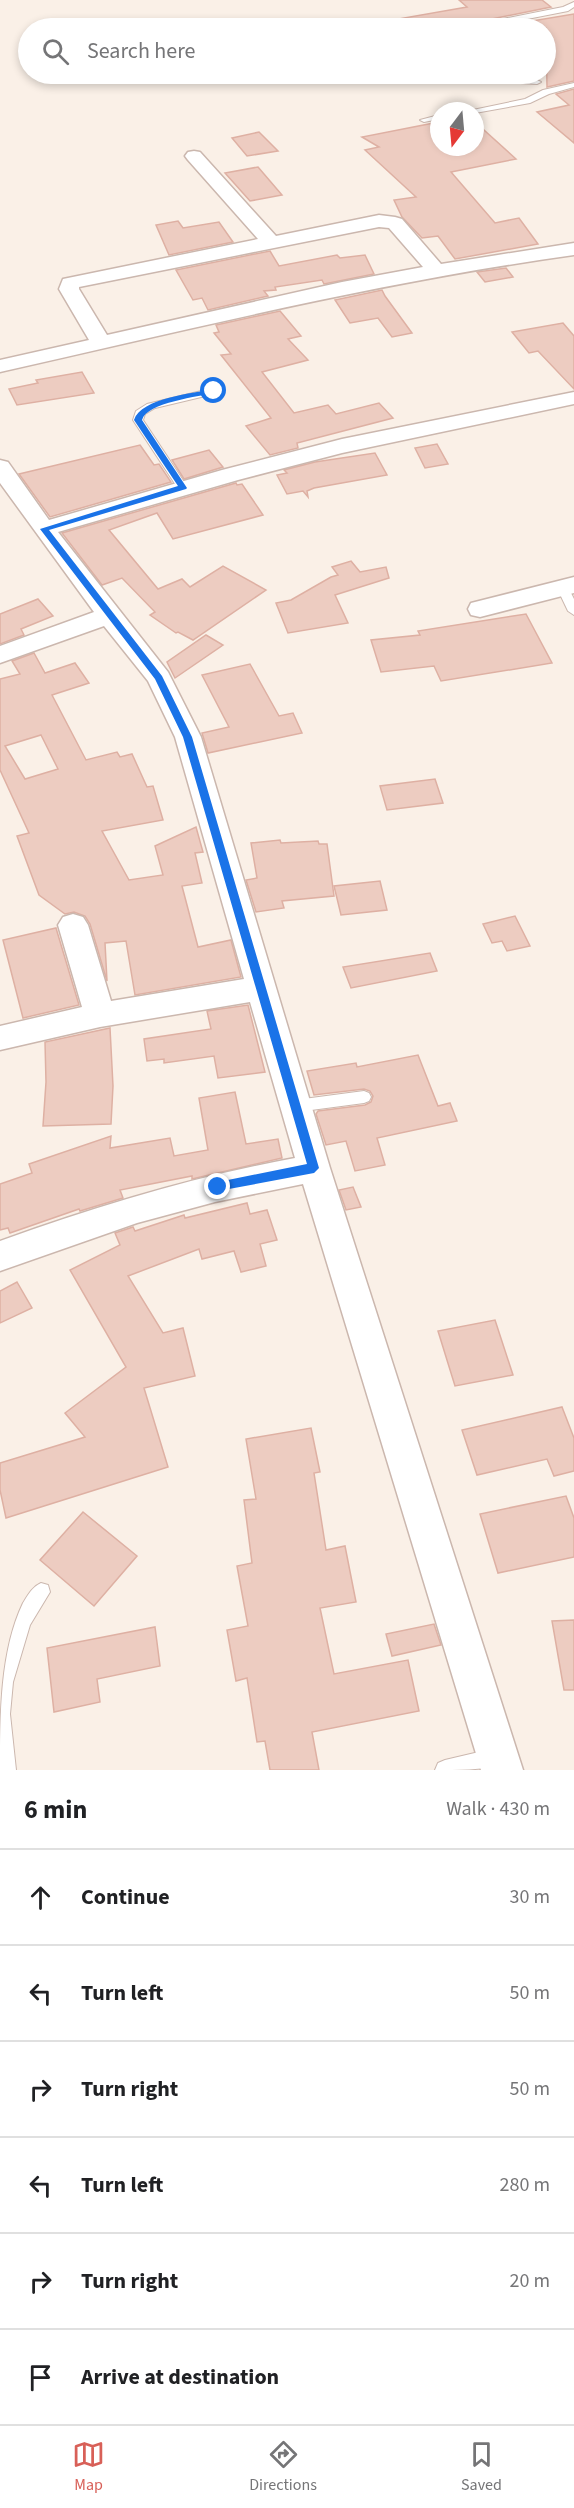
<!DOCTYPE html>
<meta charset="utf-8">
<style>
:root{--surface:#fff;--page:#f6f6f6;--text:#202124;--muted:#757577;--line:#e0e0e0;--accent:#d86058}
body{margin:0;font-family:"Source Sans 3",sans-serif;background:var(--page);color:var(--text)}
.compass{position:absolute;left:430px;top:102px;width:54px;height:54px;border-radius:50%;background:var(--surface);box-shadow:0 3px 9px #0003;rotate:196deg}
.stop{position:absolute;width:18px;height:18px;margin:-14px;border:4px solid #1a73e8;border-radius:50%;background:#fff}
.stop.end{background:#1a73e8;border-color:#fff;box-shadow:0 2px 6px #0008}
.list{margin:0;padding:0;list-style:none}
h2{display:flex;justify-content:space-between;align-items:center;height:78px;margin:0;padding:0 24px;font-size:26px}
h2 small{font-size:20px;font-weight:400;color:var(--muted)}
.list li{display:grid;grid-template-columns:39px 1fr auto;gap:18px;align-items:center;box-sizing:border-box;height:96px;padding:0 24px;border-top:2px solid var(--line)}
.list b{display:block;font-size:22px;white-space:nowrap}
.list em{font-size:20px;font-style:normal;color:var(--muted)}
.icon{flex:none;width:33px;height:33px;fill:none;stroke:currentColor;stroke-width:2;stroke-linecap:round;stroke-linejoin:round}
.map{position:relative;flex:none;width:574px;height:1770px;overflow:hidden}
.search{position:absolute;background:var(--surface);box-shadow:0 3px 9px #0003;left:18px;right:18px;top:18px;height:66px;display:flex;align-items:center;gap:15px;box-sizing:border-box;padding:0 21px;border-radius:33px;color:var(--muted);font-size:22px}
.sheet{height:654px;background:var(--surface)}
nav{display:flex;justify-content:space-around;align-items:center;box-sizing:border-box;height:84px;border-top:2px solid var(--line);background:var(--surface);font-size:16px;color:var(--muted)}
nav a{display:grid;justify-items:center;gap:3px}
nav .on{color:var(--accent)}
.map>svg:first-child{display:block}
</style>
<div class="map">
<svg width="574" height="1770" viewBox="0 0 574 1770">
<rect width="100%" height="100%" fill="#faf0e7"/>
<!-- building -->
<g fill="#edccc1" stroke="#deb0a3" stroke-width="1.5" fill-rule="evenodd">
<polygon points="459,0 542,0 551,7 487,20 469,28 399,28 398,19 467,7"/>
<polygon points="574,14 574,81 547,87 546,28 490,28"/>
<polygon points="574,89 574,143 537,112 569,105 556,94"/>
<polygon points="439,122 439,147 475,147 475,122 516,159 451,172 495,223 519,218 538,244 455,259 438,236 422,238 402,217 394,200 416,197 365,150 379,147 362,137"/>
<polygon points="259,132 278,151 247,156 232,138"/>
<polygon points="258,167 282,195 250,201 225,173"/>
<polygon points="178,221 183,228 219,222 233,242 169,255 156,225"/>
<polygon points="270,251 279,266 337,255 340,258 365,255 374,274 324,284 322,280 275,287 276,290 264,291 268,296 208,310 202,298 193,300 176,270"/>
<polygon points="506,268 513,277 485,282 477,272"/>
<polygon points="382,290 385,296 412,333 392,337 378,318 350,323 335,300"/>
<polygon points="280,311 301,336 288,339 308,360 262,372 294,413 328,405 336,414 379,403 393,418 297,443 298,448 270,455 246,426 271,418 221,355 231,354 214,333 219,332 216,325"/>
<polygon points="563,323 574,336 574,389 538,351 529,353 512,332"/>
<polygon points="82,372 94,393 17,405 9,389 38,383 36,380"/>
<polygon points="437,444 448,464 425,468 415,448"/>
<polygon points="140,445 154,465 159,464 171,482 50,517 19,474"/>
<polygon points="209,450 223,467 184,479 172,460"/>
<polygon points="375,453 387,475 314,488 307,491 308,497 303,491 287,494 277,475 287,473 284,470 315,462"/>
<polygon points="236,483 237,485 242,484 263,515 173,539 157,513 109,530 158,589 182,579 190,587 223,566 266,590 193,640 178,632 176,633 150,615 155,612 122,578 102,585 62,533"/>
<polygon points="351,561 360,572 386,567 389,578 335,595 348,623 288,633 276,603 291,600 331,577 338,575 332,567"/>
<polygon points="38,599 53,616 21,629 24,635 0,644 0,614"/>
<polygon points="526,614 552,663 441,681 434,666 381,672 371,640 420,635 418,631"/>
<polygon points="206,635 223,645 175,678 167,662"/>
<path d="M34,653L45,673L75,663L89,683L52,695L86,760L117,752L120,757L132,754L147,787L153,786L163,820L102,831L129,880L163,875L155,846L196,827L203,852L195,853L202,883L182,886L198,947L231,940L241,977L135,995L126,941L105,943L107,981L90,924L85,916L74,912L65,914L39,895L17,836L29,833L0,770V679L20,674L12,661ZM41,735L58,769L25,779L5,746Z"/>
<polygon points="250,664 279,716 293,713 302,733 208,753 202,733 229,727 202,675"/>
<polygon points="435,779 443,803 387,810 380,786"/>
<polygon points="280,840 281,843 318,841 319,844 327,844 334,896 282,901 284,908 256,912 246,880 257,878 251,843"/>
<polygon points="380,881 387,910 341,915 334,886"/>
<polygon points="515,916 530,946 507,951 502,941 492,943 483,924"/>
<polygon points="56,928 79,1005 23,1018 3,940"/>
<polygon points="430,953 437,971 351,988 343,967"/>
<polygon points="248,1005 265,1072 218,1078 214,1056 164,1063 164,1059 147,1061 144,1039 211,1029 207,1011"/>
<polygon points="110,1028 113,1086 111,1124 43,1126 46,1082 45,1042"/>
<polygon points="418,1055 438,1106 450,1103 457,1121 377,1138 385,1165 355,1171 346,1141 326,1145 316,1114 318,1111 365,1105 371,1102 373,1096 370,1091 364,1089 314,1095 307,1071 356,1063 357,1067"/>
<polygon points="235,1092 246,1144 278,1139 282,1158 192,1179 192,1176 120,1190 123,1198 80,1211 79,1209 10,1233 8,1228 0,1230 0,1184 32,1173 29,1164 111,1136 110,1148 170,1138 174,1156 208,1150 199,1098"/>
<polygon points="353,1187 361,1207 346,1210 339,1190"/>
<polygon points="247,1203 250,1214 267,1210 277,1240 260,1244 266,1266 241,1272 234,1251 202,1259 199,1249 128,1276 163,1333 183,1328 195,1376 144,1388 168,1467 6,1518 0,1490 0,1463 85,1437 65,1413 126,1367 70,1270 120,1245 115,1233 133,1227 135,1231 184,1215 185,1218"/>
<polygon points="17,1282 32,1308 0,1323 0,1291"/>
<polygon points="495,1320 513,1375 455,1386 438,1331"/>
<polygon points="562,1407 574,1438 574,1471 554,1476 547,1459 477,1475 462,1430"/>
<polygon points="311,1428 320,1472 314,1473 326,1550 345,1546 356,1602 320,1608 334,1674 408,1660 419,1711 312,1732 319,1770 270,1770 265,1741 257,1742 247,1678 236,1681 227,1630 248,1626 237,1566 252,1563 244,1500 256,1499 246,1439"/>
<polygon points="566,1496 574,1518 574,1557 498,1573 480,1514"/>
<polygon points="83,1512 137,1556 94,1606 40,1560"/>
<polygon points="574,1620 574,1690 564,1690 552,1621"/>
<polygon points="434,1624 441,1645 392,1656 386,1634"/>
<polygon points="155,1627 160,1666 97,1679 100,1702 54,1712 47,1648"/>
</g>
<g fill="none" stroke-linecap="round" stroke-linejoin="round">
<defs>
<g id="lane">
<polygon points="574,2 574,7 568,11 481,28 471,28 488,22 563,7"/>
<polygon points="369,74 380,74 390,77 486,77 537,80 541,82 537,84 486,81 390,81"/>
<polygon points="574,83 574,87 549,94 530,103 475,113 475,111 468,111 525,99 543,90"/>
<polygon points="439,115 439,119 424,122 420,120"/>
<polygon points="214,388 218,389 218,393 155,408 145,414 143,420 188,488 183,491 179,490 133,420 136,411 147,404"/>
<polygon points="563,584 567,585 574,599 574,615 568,611 557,588"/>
<polygon points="364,1091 369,1093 371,1097 369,1101 364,1103 296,1112 291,1110 288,1106 291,1102 296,1100"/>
<path d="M41,1583L48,1585L50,1592L30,1625L13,1682L10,1714L16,1770H0C0,1715 0,1651 23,1603C28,1595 32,1587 41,1583Z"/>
<path d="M496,1748L503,1751L506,1758L503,1765C482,1770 457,1770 435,1770L438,1763L445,1760Z"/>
</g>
<g id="street">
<path d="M194,151L200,152L276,236L379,215L395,217L402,219L441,264L574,243V255C380,282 190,329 0,372V360L89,340L59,289L63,279L258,239L188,160L185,156L188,152ZM379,227L389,228L423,267L342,282L107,335L79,289V287Z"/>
<path d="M574,392V404L342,453L238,480L58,532L168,672L201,737L330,1168L523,1770H481L303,1184L215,1202L137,1223L0,1271V1241C97,1206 193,1177 295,1158L250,1002L100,1027L0,1050V1026L82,1007L58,925L63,917L73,914L83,917L88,925L111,1001L244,979L175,737L148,681L104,626L0,663V646L94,612L0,483V460L8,462L49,520L222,470L342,439Z"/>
<polygon points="574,577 574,593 480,617 471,615 468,609 471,603"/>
</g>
</defs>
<!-- lane casing -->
<use href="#lane" stroke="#cbb7ae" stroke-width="2"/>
<!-- street casing -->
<use href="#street" stroke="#cbb7ae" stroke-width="3"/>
<!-- lane -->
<use href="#lane" fill="#fff" fill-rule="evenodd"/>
<!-- street -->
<use href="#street" fill="#fff" fill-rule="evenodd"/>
</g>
<!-- route -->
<path fill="#1a73e8" d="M214,389L217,392C199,397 147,402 142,420L187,488L186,489L49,530L162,676L192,737L319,1168L314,1173L218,1191L213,1187L218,1182L307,1164L183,737L155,679L40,529L178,486L134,420C141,398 194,393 214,389Z"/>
</svg>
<svg class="compass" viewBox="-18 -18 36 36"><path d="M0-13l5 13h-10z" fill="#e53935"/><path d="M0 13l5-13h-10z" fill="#757577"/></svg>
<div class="stop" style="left:214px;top:391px"></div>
<div class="stop end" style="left:218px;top:1187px"></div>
<div class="search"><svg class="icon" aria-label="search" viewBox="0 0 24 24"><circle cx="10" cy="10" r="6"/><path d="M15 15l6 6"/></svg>Search here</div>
</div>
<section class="sheet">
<h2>6 min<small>Walk · 430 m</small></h2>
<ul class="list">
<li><svg class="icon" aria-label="ahead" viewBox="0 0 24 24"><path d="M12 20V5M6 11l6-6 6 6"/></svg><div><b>Continue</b></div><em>30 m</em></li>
<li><svg class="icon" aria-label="left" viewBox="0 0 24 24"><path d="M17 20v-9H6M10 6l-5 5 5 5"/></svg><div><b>Turn left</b></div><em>50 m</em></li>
<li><svg class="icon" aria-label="right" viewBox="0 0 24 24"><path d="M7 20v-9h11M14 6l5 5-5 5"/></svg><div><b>Turn right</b></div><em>50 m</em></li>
<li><svg class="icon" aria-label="left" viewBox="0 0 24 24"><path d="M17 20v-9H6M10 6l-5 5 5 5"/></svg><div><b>Turn left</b></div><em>280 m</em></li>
<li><svg class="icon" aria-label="right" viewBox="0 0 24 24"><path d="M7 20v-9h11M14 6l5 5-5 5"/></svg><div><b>Turn right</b></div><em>20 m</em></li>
<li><svg class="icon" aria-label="arrive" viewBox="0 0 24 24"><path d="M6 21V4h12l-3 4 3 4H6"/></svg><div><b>Arrive at destination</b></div></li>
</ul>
</section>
<nav>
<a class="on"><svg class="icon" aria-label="map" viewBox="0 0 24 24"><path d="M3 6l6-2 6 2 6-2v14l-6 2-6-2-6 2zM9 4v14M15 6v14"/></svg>Map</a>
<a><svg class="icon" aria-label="directions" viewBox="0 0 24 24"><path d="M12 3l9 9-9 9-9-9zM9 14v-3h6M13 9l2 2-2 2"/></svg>Directions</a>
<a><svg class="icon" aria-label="saved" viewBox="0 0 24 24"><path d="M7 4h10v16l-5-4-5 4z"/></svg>Saved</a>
</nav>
